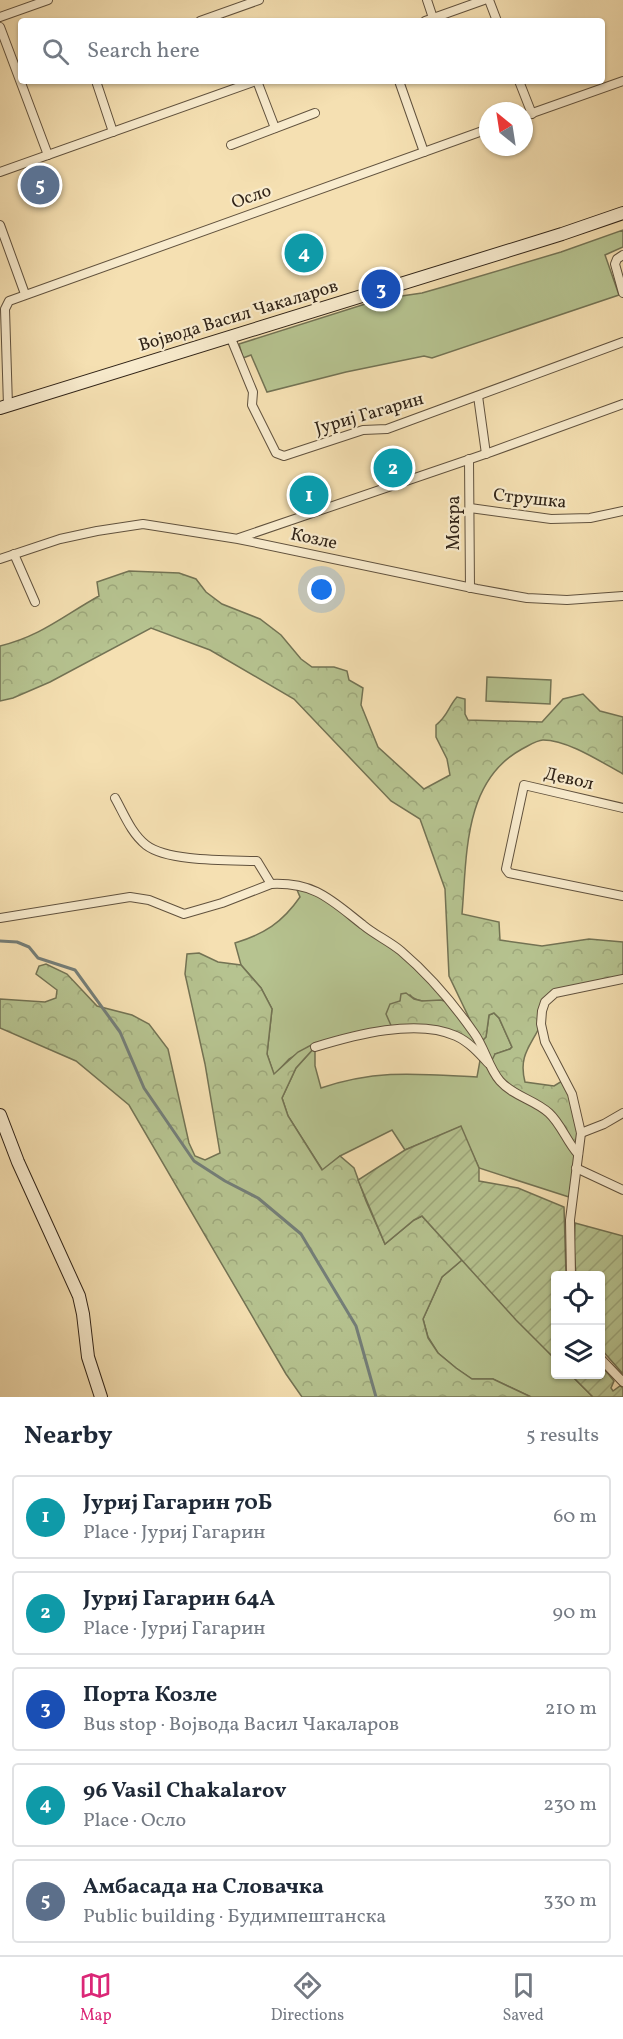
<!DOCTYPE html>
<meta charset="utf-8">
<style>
:root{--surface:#fff;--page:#f2f2f3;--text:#1f2937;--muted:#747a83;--line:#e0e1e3;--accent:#db2777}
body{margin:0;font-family:Vollkorn,serif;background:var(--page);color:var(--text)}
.controls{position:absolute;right:18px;bottom:18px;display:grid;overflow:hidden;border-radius:6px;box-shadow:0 2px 4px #0004}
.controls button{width:54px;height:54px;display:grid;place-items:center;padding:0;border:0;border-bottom:2px solid var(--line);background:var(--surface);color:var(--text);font:30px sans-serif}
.compass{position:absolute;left:479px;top:102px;width:54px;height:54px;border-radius:50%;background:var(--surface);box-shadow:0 2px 4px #0004;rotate:330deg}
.you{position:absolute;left:322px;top:590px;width:21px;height:21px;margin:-15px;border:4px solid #fff;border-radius:50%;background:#1a73e8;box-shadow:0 0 0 9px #1a73e833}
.badge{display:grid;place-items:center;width:39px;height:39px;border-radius:50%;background:var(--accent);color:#fff;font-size:20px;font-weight:700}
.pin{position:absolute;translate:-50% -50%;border:3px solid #fff;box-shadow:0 2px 6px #0006}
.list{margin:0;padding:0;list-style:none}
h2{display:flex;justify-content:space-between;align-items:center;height:78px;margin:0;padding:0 24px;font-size:26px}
h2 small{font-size:20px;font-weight:400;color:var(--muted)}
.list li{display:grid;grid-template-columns:39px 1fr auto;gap:18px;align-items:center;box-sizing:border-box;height:84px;margin:0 12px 12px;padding:0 12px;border:2px solid var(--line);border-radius:6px}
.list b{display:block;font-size:22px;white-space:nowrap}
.list p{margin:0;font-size:20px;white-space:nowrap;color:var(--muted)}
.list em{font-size:20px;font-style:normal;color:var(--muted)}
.icon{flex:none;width:33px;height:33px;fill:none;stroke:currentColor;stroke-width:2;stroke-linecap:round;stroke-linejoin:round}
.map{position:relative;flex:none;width:623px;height:1397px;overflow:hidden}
.search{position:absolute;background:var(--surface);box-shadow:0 2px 4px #0004;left:18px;right:18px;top:18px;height:66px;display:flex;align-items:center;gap:15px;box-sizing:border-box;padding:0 21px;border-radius:6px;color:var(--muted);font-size:22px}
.sheet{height:558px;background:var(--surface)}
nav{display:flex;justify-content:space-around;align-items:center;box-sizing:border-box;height:84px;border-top:2px solid var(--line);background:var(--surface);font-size:16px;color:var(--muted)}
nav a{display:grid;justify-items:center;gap:3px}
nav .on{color:var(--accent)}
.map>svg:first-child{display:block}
</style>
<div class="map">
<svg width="623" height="1397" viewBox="0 0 623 1397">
<defs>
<pattern id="forest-crowns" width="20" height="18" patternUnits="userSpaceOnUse" patternTransform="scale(1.5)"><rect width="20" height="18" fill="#b6c390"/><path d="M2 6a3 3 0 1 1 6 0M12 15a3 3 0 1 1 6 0" fill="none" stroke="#9da77b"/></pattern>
<pattern id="garden-furrows" width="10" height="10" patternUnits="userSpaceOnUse" patternTransform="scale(1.5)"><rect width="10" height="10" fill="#b6c390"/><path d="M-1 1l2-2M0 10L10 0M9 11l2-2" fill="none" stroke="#9da77b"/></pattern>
</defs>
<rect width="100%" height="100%" fill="#f5e0b2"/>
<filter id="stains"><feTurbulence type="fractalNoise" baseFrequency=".00333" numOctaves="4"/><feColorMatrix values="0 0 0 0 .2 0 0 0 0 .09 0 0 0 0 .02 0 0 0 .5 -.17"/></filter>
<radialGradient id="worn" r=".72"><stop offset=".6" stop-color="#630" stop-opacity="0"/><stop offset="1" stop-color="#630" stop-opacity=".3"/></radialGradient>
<!-- grass -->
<g fill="#b6c390" stroke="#737354" stroke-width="1.5">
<polygon points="623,230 623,247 605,255 619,295 432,358 424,356 346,372 267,392 251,355 243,358 239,344 381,299 422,293 450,285 561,252"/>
<polygon points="487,677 551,680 550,704 486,701"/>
<path d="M295,885L310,888L380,935L450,1003C438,1000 419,1005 410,995L400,1001L393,1030L315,1043L289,1059L274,1075L267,1054L272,1009L261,988L241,965L235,943C264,934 282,923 300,897Z"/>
<path d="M494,1013L499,1018L512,1047L510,1049L495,1054L548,1112L578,1154L572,1198L479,1168L460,1127L405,1150L392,1130L340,1156L323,1171L288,1116L282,1098L296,1068L315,1047V1066L321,1088C378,1069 418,1074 477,1077L481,1055V1042L486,1037L489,1015Z"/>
<polygon points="462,1260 555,1359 556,1374 571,1375 593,1397 531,1397 493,1379 472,1379 456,1368 438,1353 428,1337 423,1319 442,1277"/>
</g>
<!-- forest -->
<g fill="url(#forest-crowns)" stroke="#737354" stroke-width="1.5" fill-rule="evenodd">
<path d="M129,571L179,573L196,579L206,592L222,604L260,619L281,635L301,659L312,667H334L347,671L349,680L363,688L361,705L378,747L424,789L450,775L447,759L436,737V725C448,716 448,707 457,697L465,699V714L468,720L542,722L563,699L583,694L600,711L623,717V774C601,762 568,740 543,740C537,740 528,746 522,749C463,781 467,856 462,914L499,922L500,940L542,946L589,939L623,942V979L549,997C547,1005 545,1016 541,1024C531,1046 518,1055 525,1082L554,1086L562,1081L577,1111L578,1154L552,1117L519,1096L491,1066L447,1032L393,1030L386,1014L390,1004L400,1001L401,994L406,993L414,999L422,1001L441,1000L450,1003L471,1022L449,976L445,889L420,819L391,801L294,699L210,650L151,628L50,682L13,698L0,701V646C41,636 63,616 99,596L97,582ZM494,1013L499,1018L512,1047L510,1049L495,1054L492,1060L481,1042L486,1037L489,1015Z"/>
<polygon points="199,953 218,962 241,965 261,988 272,1009 267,1054 274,1074 298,1052 315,1043 315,1047 296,1068 282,1098 288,1116 322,1170 340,1156 354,1168 366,1201 385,1244 414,1220 422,1216 462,1260 442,1277 423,1319 428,1338 438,1353 456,1368 472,1379 493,1379 531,1397 302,1397 286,1374 129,1105 76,1061 0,1028 0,999 45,1002 56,998 57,990 36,974 39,966 46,964 67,974 97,1006 132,1015 149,1024 168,1049 189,1143 195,1156 205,1160 220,1153 205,1064 185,974 187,954"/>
</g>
<!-- garden -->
<g fill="url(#garden-furrows)" stroke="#737354" stroke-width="1.5">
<polygon points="461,1126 479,1168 479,1181 518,1188 564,1207 566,1275 556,1276 555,1359 516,1320 422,1216 414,1220 385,1244 358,1180 405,1150"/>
<polygon points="575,1223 623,1236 623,1374 601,1349 600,1276 576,1275 574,1249"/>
<polygon points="601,1365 614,1381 611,1388 613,1391 620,1386 623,1388 623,1397 593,1397 571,1375 600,1374"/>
</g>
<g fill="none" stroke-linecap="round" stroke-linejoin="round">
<!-- stream -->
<polyline stroke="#747e78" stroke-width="3" points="0,941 17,942 29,947 38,958 75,970 120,1032 144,1088 194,1161 225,1181 258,1198 301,1234 356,1326 376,1397"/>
<defs>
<g id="street">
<polyline points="427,0 433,18"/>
<polyline points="489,0 497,21"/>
<polyline points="0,17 48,0"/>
<polyline points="200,21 259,0"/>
<polyline points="425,21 484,0"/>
<polyline points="0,27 48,155"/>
<polyline points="96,81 113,132"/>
<polyline points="257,81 275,128"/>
<polyline points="399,81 424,152"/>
<polyline points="519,81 532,114"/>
<polyline points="524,116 623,81"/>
<polyline points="231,145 315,113"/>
<polyline points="0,172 256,81"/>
<polyline points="0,225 25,294"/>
<polyline points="623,255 617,259 615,264 623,293"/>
<polyline points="230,336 253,392 252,405 276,453 284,456 363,430 387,429 623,342"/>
<polyline points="478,396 486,454"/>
<polyline points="8,406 5,309 9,301 488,129"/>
<polyline points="469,459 470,588"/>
<polyline points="470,508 551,519 590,518 623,511"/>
<polyline points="239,538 491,452 623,404"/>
<polyline points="14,554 35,602"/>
<polyline points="0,559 60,539 97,531 143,524 238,539 477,589 527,598 567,600 623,596"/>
<polyline points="623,808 524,785 506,869 509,873 623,896"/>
<path d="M271,884C315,882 331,900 363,925C375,935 389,941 401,951C428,974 453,1003 474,1033C485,1048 488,1067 500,1081C513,1096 535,1100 549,1113C561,1124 567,1142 578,1154"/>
<path d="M0,918L130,897L149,900L184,914L222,903L271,884L257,861C229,860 168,862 146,845C131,833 124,814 115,798"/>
<path d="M315,1047C354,1035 417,1018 456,1036C469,1042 479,1053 488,1063"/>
<polyline points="581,1133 604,1124 623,1113"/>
<polyline points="576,1168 623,1190"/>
<polyline points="571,1276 570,1220 581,1133 572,1094 545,1042 541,1024 542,1011 545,1002 555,993 623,979"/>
<polyline points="600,1358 623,1382"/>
</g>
<g id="secondary">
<polyline points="0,408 562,234 623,213"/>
<polyline points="0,1115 18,1162 79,1296 83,1314 88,1357 101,1397"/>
</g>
</defs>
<!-- street casing -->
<use href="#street" stroke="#61523e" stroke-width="10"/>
<!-- secondary casing -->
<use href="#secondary" stroke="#302317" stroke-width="14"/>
<!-- street -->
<use href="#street" stroke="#f8ebcd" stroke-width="8"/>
<!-- secondary -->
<use href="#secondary" stroke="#f8ebcd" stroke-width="12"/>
</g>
<g text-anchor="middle" stroke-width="4.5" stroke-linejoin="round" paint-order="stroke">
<!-- street labels -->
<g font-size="18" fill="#302317" stroke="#f8ebcd">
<text transform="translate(251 196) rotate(-20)" y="6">Осло</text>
<text transform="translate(238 315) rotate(-17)" y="6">Војвода Васил Чакаларов</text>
<text transform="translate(369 413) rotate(-16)" y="6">Јуриј Гагарин</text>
<text transform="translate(530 498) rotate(6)" y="6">Струшка</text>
<text transform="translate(453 523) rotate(-90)" y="6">Мокра</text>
<text transform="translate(314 538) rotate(12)" y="6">Козле</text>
<text transform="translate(569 778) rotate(13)" y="6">Девол</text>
</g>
</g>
<rect width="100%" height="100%" filter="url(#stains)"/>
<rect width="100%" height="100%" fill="url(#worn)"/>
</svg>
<div class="controls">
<button><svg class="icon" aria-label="locate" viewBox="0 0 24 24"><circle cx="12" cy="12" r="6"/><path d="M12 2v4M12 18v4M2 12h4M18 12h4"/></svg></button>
<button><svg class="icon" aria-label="layers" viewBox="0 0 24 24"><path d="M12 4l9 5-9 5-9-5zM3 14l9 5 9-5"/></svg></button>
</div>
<svg class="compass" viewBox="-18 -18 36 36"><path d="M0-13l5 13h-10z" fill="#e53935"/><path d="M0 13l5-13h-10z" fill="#747a83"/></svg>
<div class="you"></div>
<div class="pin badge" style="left:309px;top:495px;background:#0f9aa8">1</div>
<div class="pin badge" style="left:393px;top:468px;background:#0f9aa8">2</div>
<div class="pin badge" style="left:381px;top:289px;background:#1a4fb4">3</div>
<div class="pin badge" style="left:304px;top:253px;background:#0f9aa8">4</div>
<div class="pin badge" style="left:40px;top:185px;background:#5c6f8a">5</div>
<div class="search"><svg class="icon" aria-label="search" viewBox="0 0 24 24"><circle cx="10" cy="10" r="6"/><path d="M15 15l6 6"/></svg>Search here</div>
</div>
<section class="sheet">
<h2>Nearby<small>5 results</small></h2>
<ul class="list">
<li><span class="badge" style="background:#0f9aa8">1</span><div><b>Јуриј Гагарин 70Б</b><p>Place · Јуриј Гагарин</p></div><em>60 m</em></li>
<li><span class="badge" style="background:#0f9aa8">2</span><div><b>Јуриј Гагарин 64А</b><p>Place · Јуриј Гагарин</p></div><em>90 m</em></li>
<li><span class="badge" style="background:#1a4fb4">3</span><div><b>Порта Козле</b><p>Bus stop · Војвода Васил Чакаларов</p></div><em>210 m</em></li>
<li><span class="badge" style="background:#0f9aa8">4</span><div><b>96 Vasil Chakalarov</b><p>Place · Осло</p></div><em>230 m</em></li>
<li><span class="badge" style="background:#5c6f8a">5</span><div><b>Амбасада на Словачка</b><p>Public building · Будимпештанска</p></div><em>330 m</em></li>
</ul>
</section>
<nav>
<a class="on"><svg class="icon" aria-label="map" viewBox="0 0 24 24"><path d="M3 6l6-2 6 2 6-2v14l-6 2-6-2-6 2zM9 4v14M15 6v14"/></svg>Map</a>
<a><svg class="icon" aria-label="directions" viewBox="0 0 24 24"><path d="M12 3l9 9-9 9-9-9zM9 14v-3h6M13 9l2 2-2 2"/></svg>Directions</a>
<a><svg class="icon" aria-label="saved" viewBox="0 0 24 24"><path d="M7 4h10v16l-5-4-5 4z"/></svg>Saved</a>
</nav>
